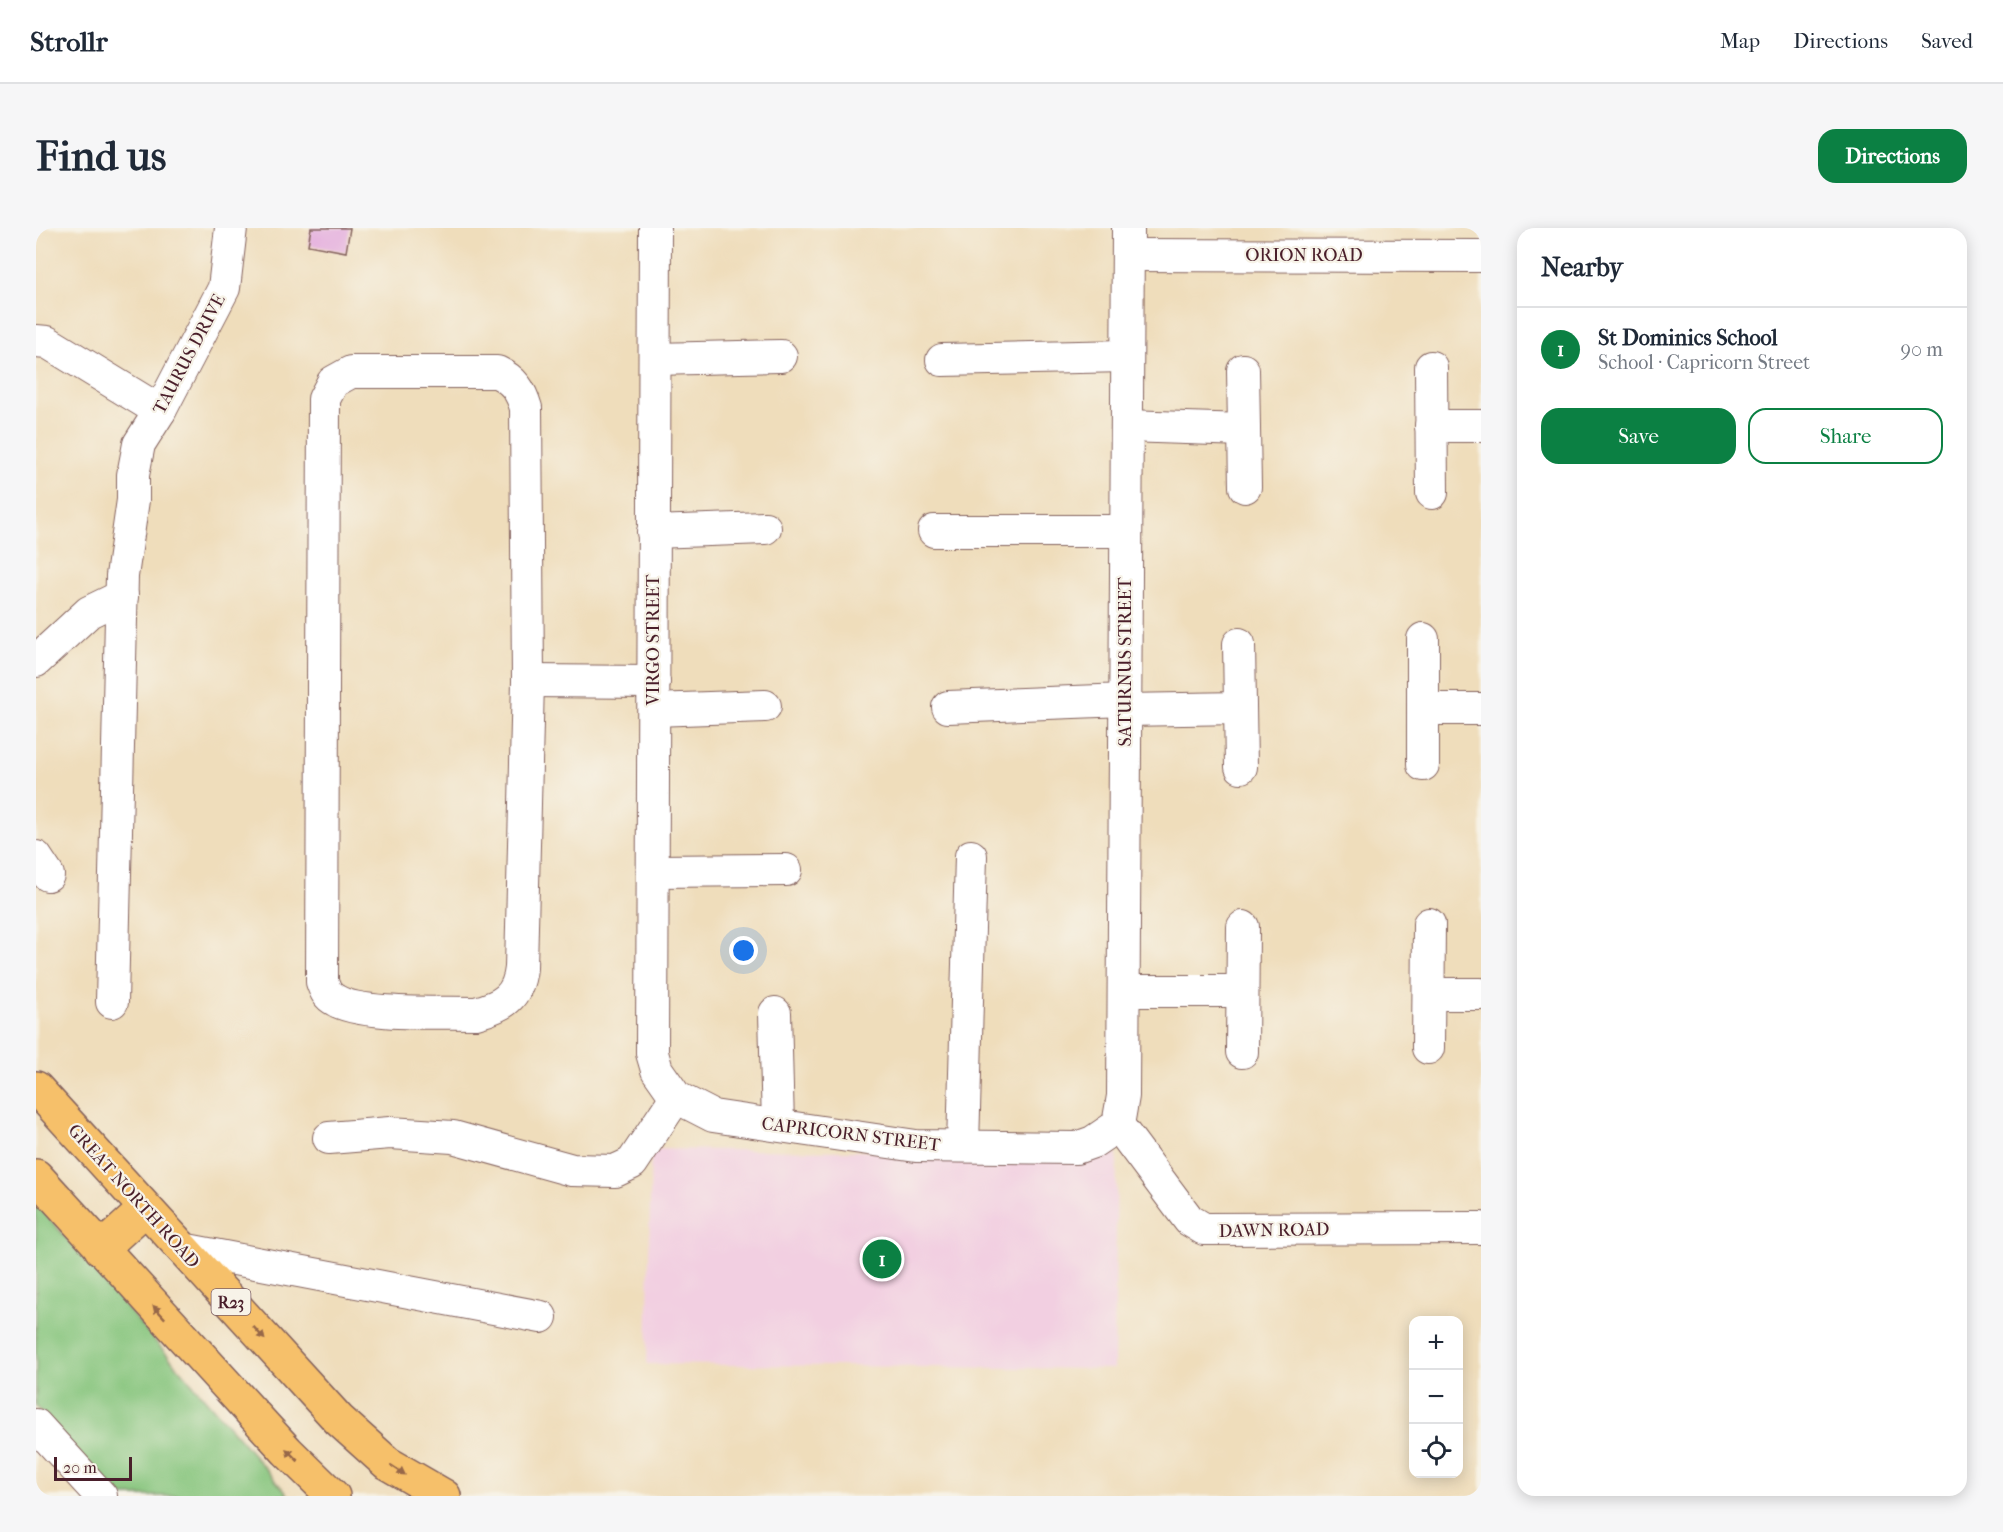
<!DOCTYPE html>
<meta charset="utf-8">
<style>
:root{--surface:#fff;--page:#f6f6f7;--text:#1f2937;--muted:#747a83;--line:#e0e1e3;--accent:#0b8043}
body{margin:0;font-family:"IM FELL French Canon",serif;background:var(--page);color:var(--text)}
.controls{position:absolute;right:18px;bottom:18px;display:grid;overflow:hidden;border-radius:12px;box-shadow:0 3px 15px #0003}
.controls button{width:54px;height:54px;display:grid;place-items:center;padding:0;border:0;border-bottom:2px solid var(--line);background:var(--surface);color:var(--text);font:30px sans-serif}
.scale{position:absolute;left:18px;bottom:15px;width:78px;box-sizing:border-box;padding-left:6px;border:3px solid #4a1f2b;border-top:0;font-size:16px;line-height:21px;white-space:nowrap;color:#4a1f2b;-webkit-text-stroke:4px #f7f3e8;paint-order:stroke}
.you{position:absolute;left:708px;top:723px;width:21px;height:21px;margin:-15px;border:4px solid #fff;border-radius:50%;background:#1a73e8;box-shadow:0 0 0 9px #1a73e833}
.badge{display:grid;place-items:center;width:39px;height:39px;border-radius:50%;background:var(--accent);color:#fff;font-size:20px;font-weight:700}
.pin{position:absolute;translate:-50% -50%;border:3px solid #fff;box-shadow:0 2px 6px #0006}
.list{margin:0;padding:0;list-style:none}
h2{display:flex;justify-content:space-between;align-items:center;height:78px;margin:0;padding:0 24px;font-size:26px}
h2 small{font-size:20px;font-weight:400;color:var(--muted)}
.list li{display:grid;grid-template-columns:39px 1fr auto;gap:18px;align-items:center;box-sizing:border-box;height:84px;padding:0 24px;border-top:2px solid var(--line)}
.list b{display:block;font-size:22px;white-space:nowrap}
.list p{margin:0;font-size:20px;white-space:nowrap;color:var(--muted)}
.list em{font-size:20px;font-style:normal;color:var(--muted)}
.actions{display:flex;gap:12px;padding:18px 24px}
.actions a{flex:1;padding:14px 0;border:2px solid var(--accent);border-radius:18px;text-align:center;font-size:21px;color:var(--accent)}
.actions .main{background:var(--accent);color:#fff}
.icon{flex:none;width:33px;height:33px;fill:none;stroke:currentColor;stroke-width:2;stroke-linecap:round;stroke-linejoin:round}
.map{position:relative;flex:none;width:1445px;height:1268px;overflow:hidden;border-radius:18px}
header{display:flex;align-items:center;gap:36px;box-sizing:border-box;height:84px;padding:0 30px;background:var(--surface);border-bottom:2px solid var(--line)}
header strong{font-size:28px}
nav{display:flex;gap:33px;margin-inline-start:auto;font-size:21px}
.intro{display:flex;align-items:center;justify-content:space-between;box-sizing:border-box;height:144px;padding:0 36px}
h1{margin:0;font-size:42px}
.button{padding:15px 27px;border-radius:18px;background:var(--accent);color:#fff;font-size:21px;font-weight:700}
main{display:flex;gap:36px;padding:0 36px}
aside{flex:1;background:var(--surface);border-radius:18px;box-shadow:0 3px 15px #0003}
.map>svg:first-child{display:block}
</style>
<header>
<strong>Strollr</strong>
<nav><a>Map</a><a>Directions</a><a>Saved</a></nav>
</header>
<div class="intro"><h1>Find us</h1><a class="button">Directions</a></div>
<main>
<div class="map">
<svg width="1445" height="1268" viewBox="0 0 1445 1268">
<rect width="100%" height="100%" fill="#f7f3e8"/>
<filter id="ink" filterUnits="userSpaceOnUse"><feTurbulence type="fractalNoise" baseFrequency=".0167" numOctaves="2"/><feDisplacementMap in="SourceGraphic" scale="12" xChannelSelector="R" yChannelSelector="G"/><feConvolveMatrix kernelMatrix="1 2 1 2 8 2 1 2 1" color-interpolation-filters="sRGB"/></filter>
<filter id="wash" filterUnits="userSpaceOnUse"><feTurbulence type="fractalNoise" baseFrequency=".008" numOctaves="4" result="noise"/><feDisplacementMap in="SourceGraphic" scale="24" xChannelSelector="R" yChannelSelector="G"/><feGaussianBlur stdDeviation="1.35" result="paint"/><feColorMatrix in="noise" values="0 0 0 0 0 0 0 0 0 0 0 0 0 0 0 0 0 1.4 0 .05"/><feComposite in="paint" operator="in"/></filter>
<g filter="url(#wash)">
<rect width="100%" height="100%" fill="#efddbb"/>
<!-- built -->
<polygon fill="#f2cfe1" points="615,921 1081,926 1078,1141 611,1136"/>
<!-- green -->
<polygon fill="#86c57d" stroke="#687254" stroke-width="1.5" points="0,975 253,1268 80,1268 0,1178"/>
<g id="blocks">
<!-- building -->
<polygon fill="#e2a6dd" points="275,0 314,0 310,24 272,17"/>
</g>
</g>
<g filter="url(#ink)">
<use href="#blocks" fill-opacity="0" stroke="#84625d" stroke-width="1.5"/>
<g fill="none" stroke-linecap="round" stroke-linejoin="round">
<defs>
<g id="minor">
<polyline points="619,0 616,825 621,842 640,869 677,888 880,918 1040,920 1057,914 1082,897 1087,868 1092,0"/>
<polyline points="1092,27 1445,28"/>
<polyline points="0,113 11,114 124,183"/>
<polyline points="619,131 745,128"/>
<polyline points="906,132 1090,128"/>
<polyline points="1395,139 1396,265"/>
<polyline points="1207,142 1209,259"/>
<path d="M315,144H461C478,152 485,163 490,180L492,453L485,740C482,769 467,778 440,785C408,784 324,788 299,772C291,768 289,762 286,754L288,171L297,154Z"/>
<polyline points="1091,198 1208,202"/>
<polyline points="1395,198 1445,198"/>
<polyline points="898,303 1090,303"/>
<polyline points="617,304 729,300"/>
<polyline points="1387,411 1387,537"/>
<polyline points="1203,416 1205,539"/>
<polyline points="0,433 53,384 86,368"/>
<polyline points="492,453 618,454"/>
<polyline points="912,479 1089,472"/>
<polyline points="1387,481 1445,481"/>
<polyline points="618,482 729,478"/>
<polyline points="1089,482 1204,480"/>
<polyline points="0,629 12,647"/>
<polyline points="617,643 750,642"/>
<polyline points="1088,763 1205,763"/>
<polyline points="1393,766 1445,766"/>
<polyline points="76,774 86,348 97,272 97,247 103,216 124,183 188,60 195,0"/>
<polyline points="739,785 742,897"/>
<polyline points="1392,820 1393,696"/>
<polyline points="1206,824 1207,699"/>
<polyline points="1082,897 1153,992 1168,1001 1445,1000"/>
<polyline points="293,910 354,905 417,909 536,942 579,943 596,935 640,869"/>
<polyline points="927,918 935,628"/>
<polyline points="146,1021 505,1089"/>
<polyline points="0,1197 65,1268"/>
</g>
<g id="major">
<polyline points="0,860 303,1192 351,1235 408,1268"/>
<polyline points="0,948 251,1223 297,1268"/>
<polyline points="65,1021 109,981"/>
</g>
</defs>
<!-- minor casing -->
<use href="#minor" stroke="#84625d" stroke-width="34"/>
<!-- major casing -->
<use href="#major" stroke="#84625d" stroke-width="36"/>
<!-- minor -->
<use href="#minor" stroke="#fff" stroke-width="32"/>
<!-- major -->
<use href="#major" stroke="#f6c06b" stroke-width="33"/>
</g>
<!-- one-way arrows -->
<defs><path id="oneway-solid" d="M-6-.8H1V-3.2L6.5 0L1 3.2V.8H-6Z" transform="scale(1.5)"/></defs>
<g fill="#976748">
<use href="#oneway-solid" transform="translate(123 1084) rotate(-133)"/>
<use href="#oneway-solid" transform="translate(223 1105) rotate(48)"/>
<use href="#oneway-solid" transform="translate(256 1227) rotate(-135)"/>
<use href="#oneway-solid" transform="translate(362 1242) rotate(34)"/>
</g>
</g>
<g text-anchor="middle" stroke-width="4.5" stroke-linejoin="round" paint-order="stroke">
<!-- shield labels -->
<rect fill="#f7f3e8" stroke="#7e5f64" stroke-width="1.5" x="175.5" y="1061" width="39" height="26" rx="4.5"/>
<g font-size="16" font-weight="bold" fill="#4a1f2b">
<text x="195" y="1080">R23</text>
</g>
<!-- street labels -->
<g font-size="18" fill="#4a1f2b" stroke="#f7f3e8">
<text x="1268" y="33">ORION ROAD</text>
<text transform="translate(153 126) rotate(-62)" y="6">TAURUS DRIVE</text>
<text transform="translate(617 412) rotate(-90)" y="6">VIRGO STREET</text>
<text transform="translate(1089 434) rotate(-90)" y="6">SATURNUS STREET</text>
<text transform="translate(815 906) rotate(7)" y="6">CAPRICORN STREET</text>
<text transform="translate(98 968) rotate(48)" y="6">GREAT NORTH ROAD</text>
<text transform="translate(1238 1002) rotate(-1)" y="6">DAWN ROAD</text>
</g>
</g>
</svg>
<div class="controls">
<button>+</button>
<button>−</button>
<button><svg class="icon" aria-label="locate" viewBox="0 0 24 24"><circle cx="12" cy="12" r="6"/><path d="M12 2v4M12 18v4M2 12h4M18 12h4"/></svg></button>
</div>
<div class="scale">20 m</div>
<div class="you"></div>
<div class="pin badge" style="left:846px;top:1031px">1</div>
</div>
<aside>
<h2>Nearby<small></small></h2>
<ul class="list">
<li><span class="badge">1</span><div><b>St Dominics School</b><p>School · Capricorn Street</p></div><em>90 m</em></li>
</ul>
<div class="actions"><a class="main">Save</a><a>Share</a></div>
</aside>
</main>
